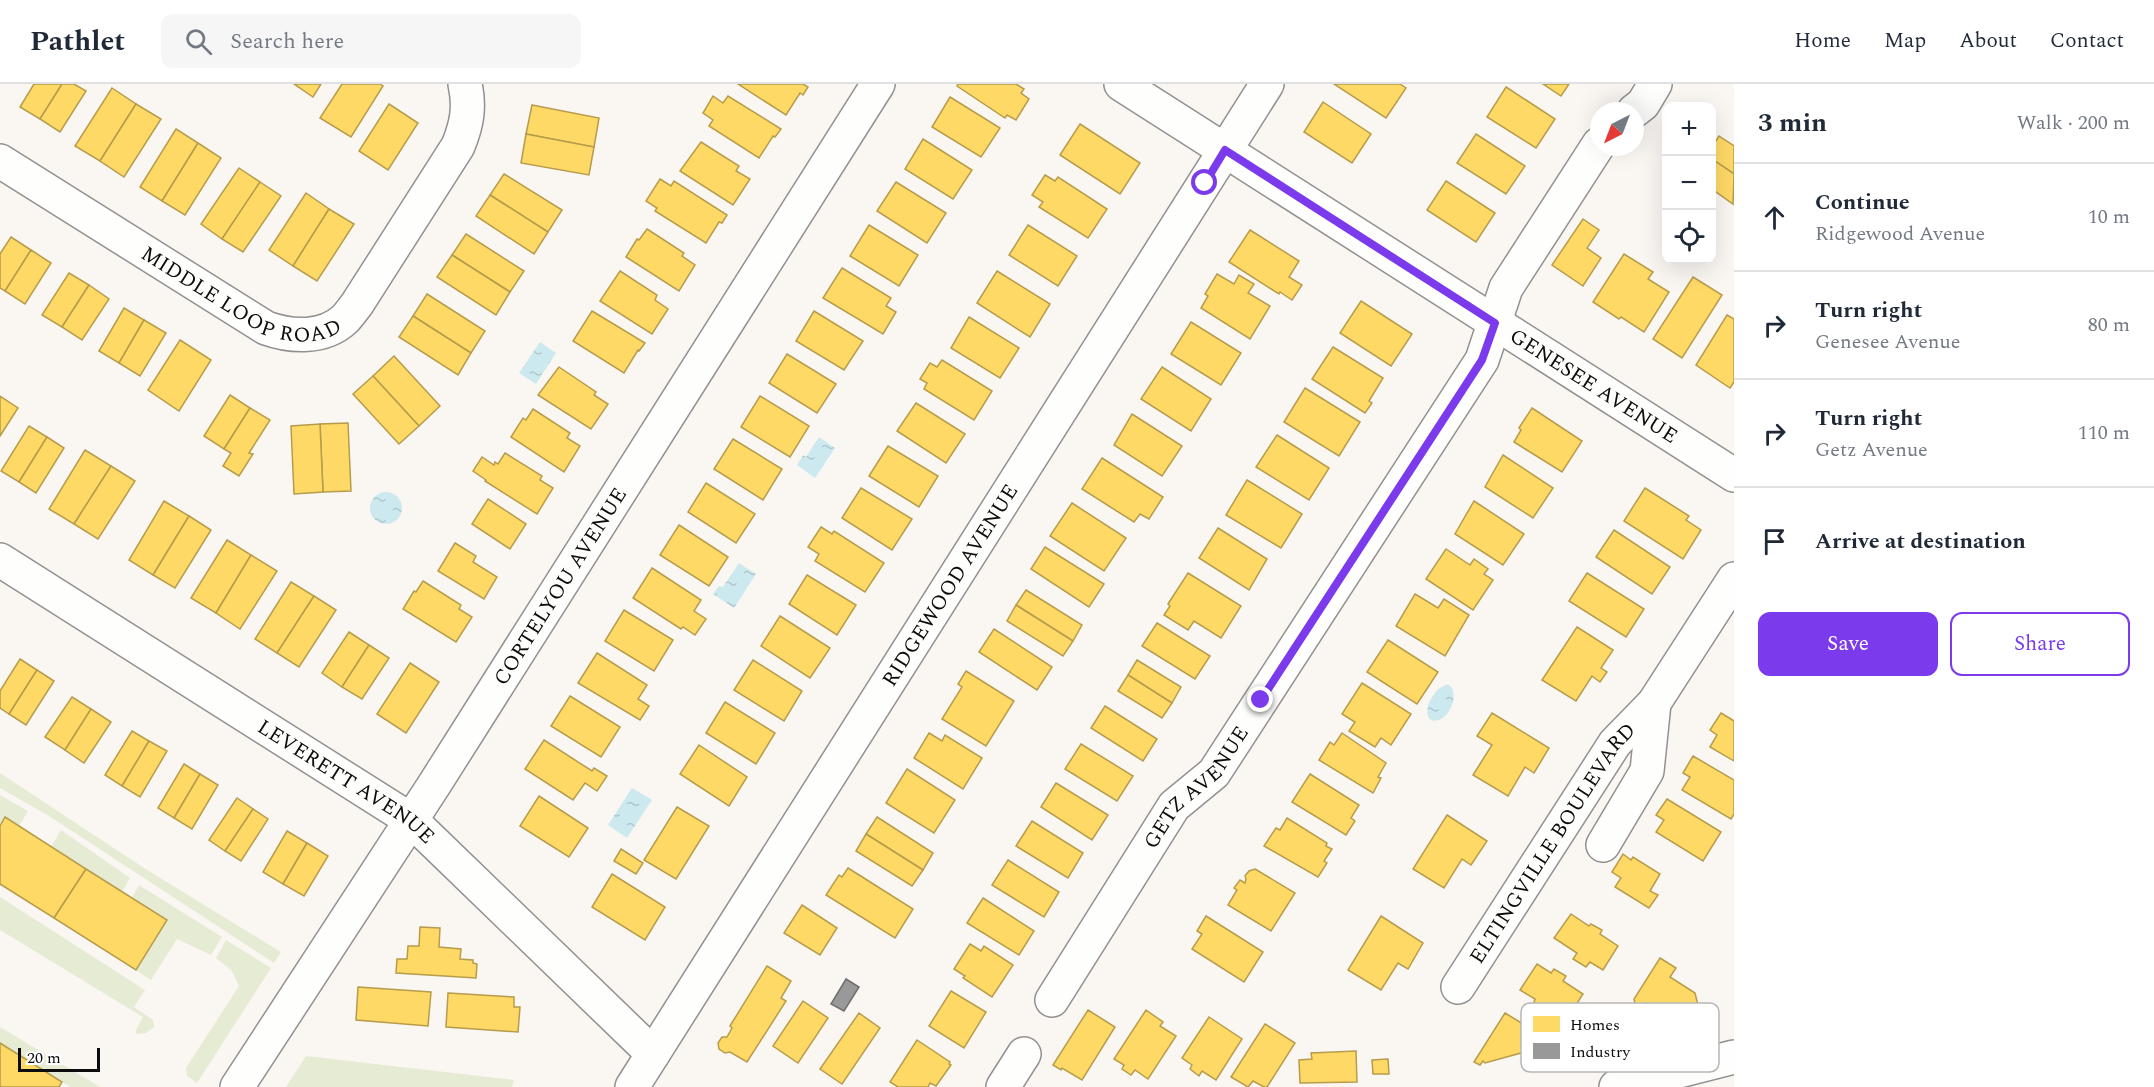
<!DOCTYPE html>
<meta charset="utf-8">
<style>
:root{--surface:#fff;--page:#f6f6f7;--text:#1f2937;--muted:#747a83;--line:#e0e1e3;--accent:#7c3aed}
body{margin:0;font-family:Spectral,serif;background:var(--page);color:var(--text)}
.controls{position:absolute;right:18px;top:18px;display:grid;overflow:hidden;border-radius:12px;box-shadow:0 6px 24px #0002}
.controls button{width:54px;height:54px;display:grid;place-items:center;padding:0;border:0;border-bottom:2px solid var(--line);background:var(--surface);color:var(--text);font:30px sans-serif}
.compass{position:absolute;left:1590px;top:18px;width:54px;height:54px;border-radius:50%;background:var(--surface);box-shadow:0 6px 24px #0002;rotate:222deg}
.scale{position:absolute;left:18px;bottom:15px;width:82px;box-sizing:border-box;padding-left:6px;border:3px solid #0c0c0c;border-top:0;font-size:16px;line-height:21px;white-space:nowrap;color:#0c0c0c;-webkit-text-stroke:4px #fff;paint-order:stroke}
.stop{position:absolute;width:18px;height:18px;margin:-14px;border:4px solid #7c3aed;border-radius:50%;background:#fff}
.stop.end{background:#7c3aed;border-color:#fff;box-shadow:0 2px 6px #0008}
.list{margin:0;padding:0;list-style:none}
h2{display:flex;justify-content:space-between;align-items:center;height:78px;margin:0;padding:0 24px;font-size:26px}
h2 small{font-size:20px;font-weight:400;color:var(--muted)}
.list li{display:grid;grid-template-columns:39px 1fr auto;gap:18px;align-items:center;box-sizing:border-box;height:108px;padding:0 24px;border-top:2px solid var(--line)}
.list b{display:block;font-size:22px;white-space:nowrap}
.list p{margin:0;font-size:20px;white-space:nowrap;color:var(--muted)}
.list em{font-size:20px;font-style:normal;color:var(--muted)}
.actions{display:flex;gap:12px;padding:18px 24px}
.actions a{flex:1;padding:14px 0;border:2px solid var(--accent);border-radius:12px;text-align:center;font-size:21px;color:var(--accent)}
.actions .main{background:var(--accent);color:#fff}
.icon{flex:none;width:33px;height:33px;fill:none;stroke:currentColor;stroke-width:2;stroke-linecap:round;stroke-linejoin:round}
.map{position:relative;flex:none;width:1734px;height:1003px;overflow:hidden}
header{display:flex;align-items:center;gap:36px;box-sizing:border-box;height:84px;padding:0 30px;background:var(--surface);border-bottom:2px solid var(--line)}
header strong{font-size:28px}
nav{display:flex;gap:33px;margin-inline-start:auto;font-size:21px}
.search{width:420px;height:54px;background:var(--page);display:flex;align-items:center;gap:15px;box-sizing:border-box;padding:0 21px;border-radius:12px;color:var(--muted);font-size:22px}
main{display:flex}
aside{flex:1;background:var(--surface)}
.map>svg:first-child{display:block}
</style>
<header>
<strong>Pathlet</strong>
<div class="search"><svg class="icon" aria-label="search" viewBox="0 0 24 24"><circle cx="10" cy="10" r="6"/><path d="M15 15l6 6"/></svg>Search here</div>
<nav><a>Home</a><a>Map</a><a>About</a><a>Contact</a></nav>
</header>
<main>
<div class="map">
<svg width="1734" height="1003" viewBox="0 0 1734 1003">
<defs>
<pattern id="water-ripples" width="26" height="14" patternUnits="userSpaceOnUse" patternTransform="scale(1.5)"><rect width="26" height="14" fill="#cce9ef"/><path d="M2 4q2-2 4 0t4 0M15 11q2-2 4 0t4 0" fill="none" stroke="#aec7cc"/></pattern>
</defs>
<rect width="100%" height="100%" fill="#faf6f2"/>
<!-- grass -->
<g fill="#e6ecd4">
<polygon points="0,689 144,784 281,868 274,879 49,732 0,704"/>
<polygon points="0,711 28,727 19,742 6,734 0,742"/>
<polygon points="61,746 130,794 122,808 51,763"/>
<polygon points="139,801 222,853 211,871 177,855 151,896 136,886 167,836 132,814"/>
<polygon points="0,813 145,906 134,923 153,936 154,943 146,949 136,950 136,946 143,933 0,846"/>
<polygon points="226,856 271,884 197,999 187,992 186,984 239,902 232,887 216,874"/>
<polygon points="0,943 100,1003 70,1003 0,959"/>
<polygon points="306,972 514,996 512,1003 286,1003"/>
</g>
<!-- water -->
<g fill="url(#water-ripples)">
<polygon points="540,258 556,269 536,300 519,289"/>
<polygon points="819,353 835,364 815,394 797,381 803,371 806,373"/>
<circle cx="386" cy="424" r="16"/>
<polygon points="739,479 756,490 734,524 713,510 719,502 723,503"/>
<path d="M1448,600C1460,608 1451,630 1441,635C1425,642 1425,625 1431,615C1436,607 1439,603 1448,600Z"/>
<polygon points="632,704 652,716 627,754 608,741"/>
</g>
<!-- homes -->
<g fill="#ffd966" stroke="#b69c4b" stroke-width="1.5">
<polygon points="34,0 62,0 40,35 20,23"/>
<polygon points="62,0 74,0 86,7 60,48 40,35"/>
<polygon points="294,0 321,0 313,13"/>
<polygon points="342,0 380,0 383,2 351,53 320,34"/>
<polygon points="738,0 803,0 808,3 803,11 800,9 786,31"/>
<polygon points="958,0 1016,0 1024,5 1021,9 1029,15 1016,36 1007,31 1005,34 957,2"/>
<polygon points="1334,0 1400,0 1406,4 1386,34"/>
<polygon points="1543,0 1569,0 1561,12"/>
<polygon points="1506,3 1555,35 1536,64 1487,33"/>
<polygon points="112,4 136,20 100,77 75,62"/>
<polygon points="713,12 723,19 728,12 781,45 775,53 773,52 759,74 709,42 713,36 703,29"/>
<polygon points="950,13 1000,44 981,73 932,43"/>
<polygon points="1323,18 1371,50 1352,79 1304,48"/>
<polygon points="136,20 161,35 124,93 100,77"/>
<polygon points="389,20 418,39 388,86 359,67"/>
<polygon points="532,21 599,34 594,63 526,50"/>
<polygon points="1080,40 1140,79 1120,110 1060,71"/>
<polygon points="176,45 198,59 162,117 140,103"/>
<polygon points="526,50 594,63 589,91 521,79"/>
<polygon points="1476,50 1525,82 1506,110 1457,79"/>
<polygon points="1719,52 1734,62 1734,90 1712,75 1712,63"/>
<polygon points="923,55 972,86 953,115 905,85"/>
<polygon points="701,58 739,82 736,87 750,95 733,121 680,87"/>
<polygon points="198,59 221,74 185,131 162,117"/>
<polygon points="1712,75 1734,90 1733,120 1712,105"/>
<polygon points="239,84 260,98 222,155 201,140"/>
<polygon points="504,90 562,126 548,148 490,111"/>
<polygon points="1045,91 1055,97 1058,93 1107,125 1088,154 1039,123 1043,118 1032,111"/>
<polygon points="660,95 671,102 674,97 727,131 722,139 719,138 706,159 655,127 657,124 646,117"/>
<polygon points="1446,97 1495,129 1476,158 1427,126"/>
<polygon points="260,98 281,112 243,168 222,155"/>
<polygon points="896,98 946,129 927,159 877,127"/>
<polygon points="306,109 329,125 293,182 269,166"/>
<polygon points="490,111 548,148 534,170 476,132"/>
<polygon points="329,125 354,140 317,197 293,182"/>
<polygon points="1583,135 1599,146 1587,164 1601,174 1583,202 1552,181"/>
<polygon points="869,141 918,171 899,202 850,172"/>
<polygon points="1028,141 1077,172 1058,202 1009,171"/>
<polygon points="647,145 684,169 682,172 695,181 679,207 626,173 637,155 639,156"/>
<polygon points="1250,146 1299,177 1289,193 1302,201 1292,216 1280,208 1279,210 1229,178"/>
<polygon points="466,150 524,187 510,208 452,171"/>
<polygon points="11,153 31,166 5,207 0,204 0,170"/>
<polygon points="31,166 51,179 25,220 5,207"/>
<polygon points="1624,170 1653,188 1648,195 1669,208 1644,248 1621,233 1619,235 1593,218"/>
<polygon points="452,171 510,208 496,231 437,193"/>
<polygon points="842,184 891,214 886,222 896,228 883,250 823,214"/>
<polygon points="620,187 657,211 655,216 668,225 652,250 600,217"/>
<polygon points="997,187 1050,220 1030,253 977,219"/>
<polygon points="69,189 89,201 62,243 42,231"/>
<polygon points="1217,190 1234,200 1239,191 1254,200 1248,209 1270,222 1250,255 1201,224 1208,212 1205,210"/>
<polygon points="1693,193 1722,211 1682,274 1653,255"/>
<polygon points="89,201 109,215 82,256 62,243"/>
<polygon points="427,210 485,247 471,269 413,232"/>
<polygon points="1361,217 1412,250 1391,282 1340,249"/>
<polygon points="124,224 144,236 119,279 99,267"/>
<polygon points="592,227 645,259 639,267 638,266 624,289 573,257"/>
<polygon points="814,227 863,257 844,286 796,257"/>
<polygon points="1727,231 1734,235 1734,298 1730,304 1696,281"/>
<polygon points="413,232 471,269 458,291 399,253"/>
<polygon points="969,233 1019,264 1000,294 951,264"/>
<polygon points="144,236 166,249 140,292 119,279"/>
<polygon points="1191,238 1241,269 1221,301 1171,270"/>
<polygon points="180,256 211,276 179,327 148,306"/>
<polygon points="1333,263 1383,294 1369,317 1372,319 1365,329 1312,295"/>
<polygon points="787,270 836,300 817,329 769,299"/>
<polygon points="394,272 440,322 419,342 373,292"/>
<polygon points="942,276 992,307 974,336 924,305 927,299 920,295 930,279 937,283"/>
<polygon points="559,283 596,308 594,311 608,320 591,345 538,311"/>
<polygon points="1162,283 1211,315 1191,347 1141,315"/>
<polygon points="373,292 419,342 399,360 353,310"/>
<polygon points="1305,304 1360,338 1339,372 1284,338"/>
<polygon points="230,311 250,324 224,365 204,352"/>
<polygon points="0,312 18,324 0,352"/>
<polygon points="760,312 809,342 790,373 741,343"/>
<polygon points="916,319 965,350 946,379 897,347"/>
<polygon points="250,324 270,336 249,369 253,370 239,392 223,382 231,369 224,365"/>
<polygon points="1532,324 1582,357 1562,388 1514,358 1521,346 1519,344"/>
<polygon points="533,325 570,349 567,354 580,362 564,388 511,353 523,334 526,336"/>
<polygon points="1132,330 1182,362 1162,392 1114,361"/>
<polygon points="348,339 351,407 323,408 320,340"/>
<polygon points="320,340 323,408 294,410 291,342"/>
<polygon points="29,342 47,353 19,398 1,387"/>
<polygon points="1277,351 1329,384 1309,416 1256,383"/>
<polygon points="47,353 64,364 36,409 19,398"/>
<polygon points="733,355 782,385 763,416 714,385"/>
<polygon points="888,362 938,392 919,423 869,392"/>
<polygon points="85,366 111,382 74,440 49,425"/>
<polygon points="505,369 542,392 540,396 553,404 537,430 485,397 486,396 473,387 482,373 494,381 495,378 498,380"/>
<polygon points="1503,371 1553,404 1533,434 1485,403"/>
<polygon points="1102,374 1163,413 1149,435 1140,430 1134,438 1082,405"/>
<polygon points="111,382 135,397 98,455 74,440"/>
<polygon points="1247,396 1302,430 1281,464 1226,431"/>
<polygon points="706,399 755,430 736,459 688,428"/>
<polygon points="861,404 912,435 892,466 842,434"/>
<polygon points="1645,404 1689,432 1686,436 1701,446 1683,475 1624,437"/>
<polygon points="488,415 526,440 510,465 472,440"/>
<polygon points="164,417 189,432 153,491 129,476"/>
<polygon points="1474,417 1524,450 1503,481 1455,450"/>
<polygon points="1072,419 1126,454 1104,487 1050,452"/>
<polygon points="189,432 211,446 175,504 153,491"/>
<polygon points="679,441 728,473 709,502 660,471"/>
<polygon points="821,443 832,450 834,447 884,479 865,508 815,477 819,470 808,463"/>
<polygon points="1218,444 1267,475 1249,506 1199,474"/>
<polygon points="1614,446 1670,483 1652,510 1596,473"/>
<polygon points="227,456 251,471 216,529 191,514"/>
<polygon points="455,459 476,472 473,478 497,493 484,515 438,487"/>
<polygon points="1045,463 1104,500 1089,523 1031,485"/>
<polygon points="1446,465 1470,481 1474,475 1488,485 1484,490 1493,496 1473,526 1426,495"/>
<polygon points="251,471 277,487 240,545 216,529"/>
<polygon points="652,484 701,516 694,527 706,535 695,551 683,543 681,545 633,514"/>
<polygon points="1188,489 1241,522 1221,554 1194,537 1188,546 1164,531 1170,522 1168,520"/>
<polygon points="1587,489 1644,525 1626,553 1569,517"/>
<polygon points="807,491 856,521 837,551 789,520"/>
<polygon points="423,497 461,521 459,525 472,533 456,558 403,525 414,507 416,508"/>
<polygon points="291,498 314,512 277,569 255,555"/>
<polygon points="1026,506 1082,541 1073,557 1016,521"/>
<polygon points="1415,510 1438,524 1444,515 1469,531 1445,572 1396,542"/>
<polygon points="314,512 336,526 299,583 277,569"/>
<polygon points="1016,521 1073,557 1063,572 1007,537"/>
<polygon points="624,526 673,556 654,587 605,557"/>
<polygon points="780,532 830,564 810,594 761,562"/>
<polygon points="1157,539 1210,572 1195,595 1142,562"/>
<polygon points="1577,543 1613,566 1601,584 1607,588 1600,598 1592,592 1576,617 1542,596"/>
<polygon points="994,545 1052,583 1037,606 979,568"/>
<polygon points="349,548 369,561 342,603 322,589"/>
<polygon points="1388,556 1438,588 1417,620 1367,588"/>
<polygon points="369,561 389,574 362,615 342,603"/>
<polygon points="597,569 647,601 638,615 649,622 640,636 578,599"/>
<polygon points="20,575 37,586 9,630 0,624 0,607"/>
<polygon points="753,576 802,607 784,637 734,606"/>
<polygon points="1137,576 1181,603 1172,619 1128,591"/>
<polygon points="410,579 439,598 406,649 377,630"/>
<polygon points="37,586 54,597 26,641 9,630"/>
<polygon points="966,587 1014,617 986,662 942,635 962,603 958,600"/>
<polygon points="1128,591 1172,619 1162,634 1118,607"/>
<polygon points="1362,599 1411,630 1391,661 1381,654 1375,663 1349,647 1355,638 1342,630"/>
<polygon points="570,612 620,643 601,673 551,642"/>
<polygon points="72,613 91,625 65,666 45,653"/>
<polygon points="725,618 775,649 756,680 706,649"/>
<polygon points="1105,622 1157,655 1143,677 1091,644"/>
<polygon points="91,625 111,638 84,679 65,666"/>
<polygon points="1492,629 1549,664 1534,689 1525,683 1508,712 1473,691 1492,661 1477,652"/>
<polygon points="1721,629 1734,637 1734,677 1710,663 1717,651 1710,646"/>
<polygon points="132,647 149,657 122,702 105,691"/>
<polygon points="929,649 942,657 945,651 982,674 963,705 914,674"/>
<polygon points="1342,649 1386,679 1378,693 1381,694 1373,709 1319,676 1330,658 1334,661"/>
<polygon points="544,656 592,687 594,684 607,692 597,707 585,699 573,716 525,685"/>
<polygon points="149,657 167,667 140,713 122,702"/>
<polygon points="1081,660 1133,692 1117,717 1065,685"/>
<polygon points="699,661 747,693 729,722 680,690"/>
<polygon points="1693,672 1734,696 1734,730 1731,735 1682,706 1690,693 1683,689"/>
<polygon points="184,680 200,690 174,734 158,724"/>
<polygon points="907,685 955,716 934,749 886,719"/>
<polygon points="200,690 218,701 192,745 174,734"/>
<polygon points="1310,690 1359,721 1351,734 1355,737 1346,751 1292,718"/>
<polygon points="1056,699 1108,731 1092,756 1041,723"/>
<polygon points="539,712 588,744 569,773 520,742"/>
<polygon points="237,714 253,725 225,767 209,756"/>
<polygon points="1667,715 1721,748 1703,777 1656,748 1664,736 1656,731"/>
<polygon points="677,723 709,742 676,795 644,776"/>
<polygon points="253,725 268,735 241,777 225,767"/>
<polygon points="1447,731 1487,757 1471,781 1462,775 1444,804 1413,785"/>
<polygon points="5,733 86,785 54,834 0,800 0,742"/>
<polygon points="877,733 933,769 923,786 866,750"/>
<polygon points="1287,734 1327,759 1326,762 1332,765 1324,777 1327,779 1318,793 1264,762 1276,744 1280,746"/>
<polygon points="1032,737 1083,769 1068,794 1016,762"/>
<polygon points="287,747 307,759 283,800 263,788"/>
<polygon points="866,750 923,786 912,802 856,767"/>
<polygon points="307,759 328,772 304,812 283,800"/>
<polygon points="621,765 643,779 636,790 614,777"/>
<polygon points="1623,770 1631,776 1633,773 1660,790 1650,807 1658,811 1649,824 1615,803 1621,794 1612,788"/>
<polygon points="1008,776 1059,808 1044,833 992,801"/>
<polygon points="848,784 913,825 895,854 826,811 839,791 842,793"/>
<polygon points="86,785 167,836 136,886 54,834"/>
<polygon points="1255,785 1295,809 1271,847 1228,821 1237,806 1234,804 1240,796 1245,799 1246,795 1245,792 1249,787"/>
<polygon points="612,790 665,823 645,856 592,823"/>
<polygon points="983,814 1034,847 1019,871 967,839"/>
<polygon points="802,821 837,844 820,871 784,849"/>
<polygon points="1571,830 1589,842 1591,840 1602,846 1600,850 1618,862 1603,886 1590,878 1586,883 1573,875 1577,869 1554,854"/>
<polygon points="1206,832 1263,868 1244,898 1192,865 1202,850 1197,847"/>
<polygon points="1381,832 1423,859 1408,885 1398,879 1381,906 1348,886"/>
<polygon points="420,843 440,844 439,863 461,865 460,875 473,876 473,879 477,880 476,894 396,889 397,875 407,875 408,862 419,862"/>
<polygon points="970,860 981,867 984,862 1013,881 992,913 963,894 965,892 954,885"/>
<polygon points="1660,874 1676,884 1670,893 1695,909 1698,921 1696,927 1641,940 1634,915"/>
<polygon points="1537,880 1551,889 1554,885 1566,892 1563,897 1583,910 1567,935 1552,926 1550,929 1534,918 1535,915 1520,906"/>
<polygon points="767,882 791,897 781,914 786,917 747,978 730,968 725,969 719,965 718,959 722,953 727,953 732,944 730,942"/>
<polygon points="358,903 431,908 428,942 356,936"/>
<polygon points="951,907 986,928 964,964 929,942"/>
<polygon points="448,909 514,913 514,923 520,923 518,948 446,943"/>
<polygon points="803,917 828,934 798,979 773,962"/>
<polygon points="1088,926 1115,943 1082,996 1062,984 1061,986 1053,981"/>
<polygon points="1146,926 1163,938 1160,942 1176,952 1148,995 1135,986 1131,991 1122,985 1124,981 1114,975"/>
<polygon points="859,929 880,944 842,1000 820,985"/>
<polygon points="1505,929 1533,946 1527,956 1539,964 1485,979 1483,977 1480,981 1474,978"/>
<polygon points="1209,933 1242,955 1216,996 1202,987 1199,992 1190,985 1192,981 1182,974"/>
<polygon points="1265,940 1295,959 1267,1003 1264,1003 1253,997 1248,1003 1231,993"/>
<polygon points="917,956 950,978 949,980 951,981 936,1002 930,999 928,1003 898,1003 890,998"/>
<polygon points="0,959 62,998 59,1003 0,1003"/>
<polygon points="1356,967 1357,998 1300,999 1299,976 1312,975 1311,969"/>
<polygon points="1388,975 1389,990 1373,990 1372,976"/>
</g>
<!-- industry -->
<polygon fill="#999" stroke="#6f6f6f" stroke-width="1.5" points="846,895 859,903 844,927 831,920"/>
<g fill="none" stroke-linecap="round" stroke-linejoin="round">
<defs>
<g id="minor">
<path id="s1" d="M1121,0L1734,391"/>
<polyline points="1634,27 1643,20 1655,0"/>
<path id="s2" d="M0,77L266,244C291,253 324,255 345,235C349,231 353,225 357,220L458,62C467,40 470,23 465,0"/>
<path id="s3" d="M0,476L411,736L653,970"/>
<polyline points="1603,761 1647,687 1654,619"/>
<path id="s4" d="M1458,903L1615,659L1654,619L1734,495"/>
<path id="s5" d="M1052,916L1174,722L1214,689L1482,276L1506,204L1599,60"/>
<path id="s6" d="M237,1003L434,701L878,0"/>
<path id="s7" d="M632,1003L1267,0"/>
<polyline points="1003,1003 1024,970"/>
<polyline points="1616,1003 1734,973"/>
</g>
</defs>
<!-- minor casing -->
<use href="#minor" stroke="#939190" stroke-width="36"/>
<!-- minor -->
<use href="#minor" stroke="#fefefd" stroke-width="33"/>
</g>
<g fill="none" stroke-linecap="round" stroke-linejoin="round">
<!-- route -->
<polyline stroke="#7c3aed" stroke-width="8" points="1205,99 1225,66 1495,239 1482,276 1261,616"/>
</g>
<g text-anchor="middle" stroke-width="6" stroke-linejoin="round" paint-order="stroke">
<!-- street labels -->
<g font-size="21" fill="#0c0c0c" stroke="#fff">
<text dy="7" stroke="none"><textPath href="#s2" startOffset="280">MIDDLE LOOP ROAD</textPath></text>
<text dy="7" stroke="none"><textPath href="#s1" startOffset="561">GENESEE AVENUE</textPath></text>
<text dy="7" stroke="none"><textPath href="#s7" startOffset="594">RIDGEWOOD AVENUE</textPath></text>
<text dy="7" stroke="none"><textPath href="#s6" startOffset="596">CORTELYOU AVENUE</textPath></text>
<text dy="7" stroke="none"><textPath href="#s3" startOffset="411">LEVERETT AVENUE</textPath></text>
<text dy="7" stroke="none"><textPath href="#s5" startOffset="258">GETZ AVENUE</textPath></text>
<text dy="7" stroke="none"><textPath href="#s4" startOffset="172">ELTINGVILLE BOULEVARD</textPath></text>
</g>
</g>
<!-- legend -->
<rect x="1521" y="919" width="198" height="69" rx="9" fill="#fff" stroke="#b6b6b6" stroke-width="1.5"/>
<rect x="1533" y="932" width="27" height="16" fill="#ffd966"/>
<rect x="1533" y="959" width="27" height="16" fill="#999"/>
<g font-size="16" fill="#0c0c0c">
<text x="1570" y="946">Homes</text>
<text x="1570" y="973">Industry</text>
</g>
</svg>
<div class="controls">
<button>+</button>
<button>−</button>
<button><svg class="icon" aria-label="locate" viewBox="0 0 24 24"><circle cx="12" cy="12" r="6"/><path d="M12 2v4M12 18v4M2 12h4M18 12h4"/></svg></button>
</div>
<svg class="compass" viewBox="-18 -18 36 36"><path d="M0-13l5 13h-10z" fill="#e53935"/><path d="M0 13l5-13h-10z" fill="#747a83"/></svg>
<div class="scale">20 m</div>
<div class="stop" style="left:1205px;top:99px"></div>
<div class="stop end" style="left:1261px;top:616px"></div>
</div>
<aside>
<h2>3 min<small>Walk · 200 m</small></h2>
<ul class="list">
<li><svg class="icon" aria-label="ahead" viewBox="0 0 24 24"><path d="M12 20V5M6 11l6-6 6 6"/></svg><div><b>Continue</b><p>Ridgewood Avenue</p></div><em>10 m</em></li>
<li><svg class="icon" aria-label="right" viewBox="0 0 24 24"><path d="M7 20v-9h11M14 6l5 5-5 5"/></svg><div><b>Turn right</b><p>Genesee Avenue</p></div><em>80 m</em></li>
<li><svg class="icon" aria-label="right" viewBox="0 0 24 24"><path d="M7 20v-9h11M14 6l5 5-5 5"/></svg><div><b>Turn right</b><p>Getz Avenue</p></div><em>110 m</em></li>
<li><svg class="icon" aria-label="arrive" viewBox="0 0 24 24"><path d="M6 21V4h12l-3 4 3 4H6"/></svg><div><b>Arrive at destination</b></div></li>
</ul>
<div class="actions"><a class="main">Save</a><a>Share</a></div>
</aside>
</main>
